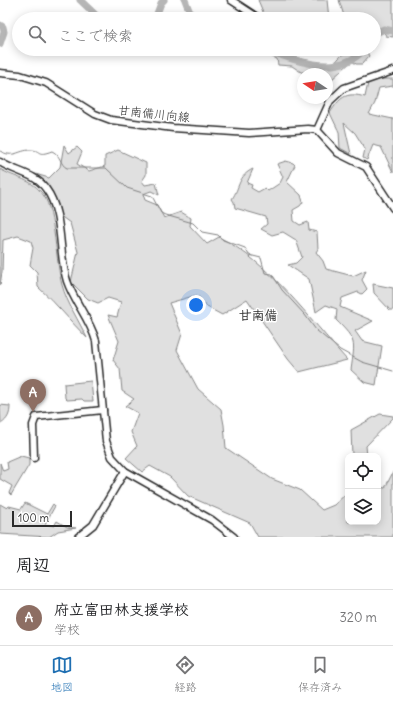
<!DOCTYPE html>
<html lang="ja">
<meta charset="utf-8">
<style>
:root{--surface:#fff;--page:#f2f2f2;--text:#202124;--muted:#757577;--line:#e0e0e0;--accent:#1f6fb2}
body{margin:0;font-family:Delius,"Klee One",sans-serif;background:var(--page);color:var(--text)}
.controls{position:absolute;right:12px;bottom:12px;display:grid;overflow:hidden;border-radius:8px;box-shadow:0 2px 10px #0003}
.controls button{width:36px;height:36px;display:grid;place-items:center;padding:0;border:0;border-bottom:1px solid var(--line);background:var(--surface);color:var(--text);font:20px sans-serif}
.compass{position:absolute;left:297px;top:68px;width:36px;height:36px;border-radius:50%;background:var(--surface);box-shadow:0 2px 10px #0003;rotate:282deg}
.scale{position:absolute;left:12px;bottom:10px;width:60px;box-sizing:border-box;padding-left:4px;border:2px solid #2b2b2b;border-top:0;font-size:11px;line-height:14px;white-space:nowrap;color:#2b2b2b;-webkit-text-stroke:3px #fff;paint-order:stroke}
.you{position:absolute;left:196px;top:305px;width:14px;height:14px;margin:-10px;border:3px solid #fff;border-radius:50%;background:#1a73e8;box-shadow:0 0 0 6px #1a73e833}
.badge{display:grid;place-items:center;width:26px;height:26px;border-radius:50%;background:var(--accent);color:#fff;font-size:13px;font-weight:700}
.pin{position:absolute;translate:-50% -33px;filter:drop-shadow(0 1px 2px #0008)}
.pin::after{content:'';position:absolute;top:21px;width:14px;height:12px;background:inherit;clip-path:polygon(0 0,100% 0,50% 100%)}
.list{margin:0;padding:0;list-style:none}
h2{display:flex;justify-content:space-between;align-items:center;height:52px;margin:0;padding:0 16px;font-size:17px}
h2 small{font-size:13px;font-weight:400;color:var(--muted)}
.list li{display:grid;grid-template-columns:26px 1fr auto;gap:12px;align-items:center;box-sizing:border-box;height:56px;padding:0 16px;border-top:1px solid var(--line)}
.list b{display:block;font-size:15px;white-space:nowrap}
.list p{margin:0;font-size:13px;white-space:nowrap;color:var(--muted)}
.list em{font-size:13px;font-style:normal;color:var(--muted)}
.icon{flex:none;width:22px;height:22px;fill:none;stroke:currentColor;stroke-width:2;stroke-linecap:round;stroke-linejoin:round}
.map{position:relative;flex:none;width:393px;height:537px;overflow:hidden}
.search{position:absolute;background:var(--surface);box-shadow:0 2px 10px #0003;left:12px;right:12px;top:12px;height:44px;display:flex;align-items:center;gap:10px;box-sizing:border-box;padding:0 14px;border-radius:22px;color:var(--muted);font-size:15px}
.sheet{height:108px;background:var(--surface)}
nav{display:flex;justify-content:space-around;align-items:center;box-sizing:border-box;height:56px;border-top:1px solid var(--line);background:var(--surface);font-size:11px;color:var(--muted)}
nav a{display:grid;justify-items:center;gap:2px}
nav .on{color:var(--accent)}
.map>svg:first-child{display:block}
</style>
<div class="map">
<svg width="393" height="537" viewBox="0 0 393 537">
<rect width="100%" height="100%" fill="#fff"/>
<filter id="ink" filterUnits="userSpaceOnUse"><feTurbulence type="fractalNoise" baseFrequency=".025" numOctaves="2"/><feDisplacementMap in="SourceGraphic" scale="8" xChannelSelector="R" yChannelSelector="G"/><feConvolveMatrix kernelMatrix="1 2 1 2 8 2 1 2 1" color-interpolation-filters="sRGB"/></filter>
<g filter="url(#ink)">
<!-- green -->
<g fill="#e0e0e0" stroke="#868686">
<polygon points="258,0 327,0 329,19 266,19"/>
<polygon points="339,0 393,0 393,37 386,36 384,32 377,35 374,47 374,19 345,19"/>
<path d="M261,49H273L293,57L311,61L321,67L332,66C348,47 348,49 372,49L367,52L369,56L362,64H356L352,61L331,80H327V74L301,72L292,66L278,65L277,59L264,53Z"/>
<path d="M376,79H393V86L379,88L375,103L369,114L393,119V172L381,147L373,145L367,160L363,158L365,149L355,133L344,123L351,154L340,148L339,132L330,113C340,98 345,91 365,97L368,83Z"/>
<path d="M64,145L69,153L77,147L82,152L77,164L89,171L105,166V156L118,150L146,163V175L142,181L145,185L156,183L159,195L151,191L143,194L145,200L157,205L164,218L181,212L191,218L190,226L207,244L219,237C269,262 309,318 347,360L299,372L288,359L247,299L222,315L207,307L197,295L169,303L182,334L177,350L198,389L221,409L224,425L226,448L272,479L300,490L322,510L334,505L348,492V522H378V487L385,488L393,472V537H258L250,523L188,496L170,477L150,466L142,472L126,458L137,446L131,432L138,413L125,406L134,399L122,391L120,369L113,360L119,341L108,315L117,317L121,302L108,298L98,303L88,299L71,282L78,252L70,223L59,215C57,196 46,184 32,173L49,178L60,167Z"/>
<path d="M286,161L293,163L295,165L287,182L301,195L303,202L300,206L293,210L294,221L300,225L308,222L309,230L317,232L318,249L316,252L323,261L326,269L353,276L366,270L362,280L367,289L362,294L358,292L342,298L340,307L373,321L355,331L362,341L382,346L376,385L364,382L351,370C355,341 357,341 336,320L337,309L326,305L316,312L309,279L288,265L296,263L302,257L296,240L283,232L272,235L261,229L267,224L266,217L235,208L234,202L232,199C240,187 238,176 253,169L247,183L252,185L251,188L258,192L265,188L268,191L280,183L283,177L277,164Z"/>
<path d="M0,169C16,179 32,178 44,196C55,212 56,264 62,285C67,303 79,321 87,338C70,321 56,303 38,287L37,272L30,265L33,248L31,241L18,236L3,240L2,272L0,285Z"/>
<polygon points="373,284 393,288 393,310 390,310 374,293"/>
<polygon points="91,381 93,401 84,401 82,399 67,400 65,398 64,384"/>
<path d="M0,405L10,406C10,414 8,419 1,424Z"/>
<polygon points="380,414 393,416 393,418 366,446 367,456 352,456 351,430"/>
<polygon points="21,456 29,458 29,465 11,495 9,493 12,486 0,479 0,463 3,471 8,469 7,462"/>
<polygon points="25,503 47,514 53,504 55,506 45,524 54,526 57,521 67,527 76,528 58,531 49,537 0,534 0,504 7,508 9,506 21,509"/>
</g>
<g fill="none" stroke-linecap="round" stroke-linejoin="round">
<!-- stream -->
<path stroke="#7e7e7e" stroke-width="1" d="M0,151C14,159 18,150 31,150C42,150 36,157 52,151C61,155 60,165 67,168H106L127,188L152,196L161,213L165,215L193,223L202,232L218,235L223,240L245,248L249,255L261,258L265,273L272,274L282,290L305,315L316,330L340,350L362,362L393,371"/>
<!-- river -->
<g stroke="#b6b6b6" stroke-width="7">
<polyline points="80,0 100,19"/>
<polyline points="185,0 191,15 196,19"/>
<polyline points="155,19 161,3 164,0"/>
<polyline points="0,25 3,27 4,32 0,44"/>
<polyline points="374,34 384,29 393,31"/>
<path d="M266,49C293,61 341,78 364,49"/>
</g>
<defs>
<g id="secondary">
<polyline points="231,0 260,19"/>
<polyline points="0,73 20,75 46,83 95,114 111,120 173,128 249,133 308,129 317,130"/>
<polyline points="317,130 338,153 366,167 393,208"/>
<polyline points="317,130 330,101 344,88 393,71"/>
<path d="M0,162C15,172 35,173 46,189C64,213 58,253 67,281C74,302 90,319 96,341L106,441L112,457L125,471L212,520L234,537"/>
<polyline points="34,458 33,425 36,417 103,410"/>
<polyline points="78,537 93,525 125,471"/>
</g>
</defs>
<!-- secondary casing -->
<use href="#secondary" stroke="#2b2b2b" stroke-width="9"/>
<!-- secondary -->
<use href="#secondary" stroke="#fff" stroke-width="6"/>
</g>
</g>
<g text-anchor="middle" stroke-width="3" stroke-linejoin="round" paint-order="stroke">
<!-- street labels -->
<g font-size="12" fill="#2b2b2b" stroke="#fff">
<text transform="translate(154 114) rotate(6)" y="4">甘南備川向線</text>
</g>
<!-- neighbourhood labels -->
<g font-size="13" font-weight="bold" fill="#2b2b2b" stroke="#fff">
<text x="258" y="320">甘南備</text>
</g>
</g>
</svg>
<div class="controls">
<button><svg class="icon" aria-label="locate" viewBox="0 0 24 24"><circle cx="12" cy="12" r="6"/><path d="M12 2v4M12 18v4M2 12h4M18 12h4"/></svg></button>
<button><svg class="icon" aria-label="layers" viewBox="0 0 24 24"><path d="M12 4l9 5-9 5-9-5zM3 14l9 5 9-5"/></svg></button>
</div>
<svg class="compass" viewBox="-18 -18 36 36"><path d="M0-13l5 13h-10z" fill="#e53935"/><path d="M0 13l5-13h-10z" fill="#757577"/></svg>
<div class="scale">100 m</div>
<div class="you"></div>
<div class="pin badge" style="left:33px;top:412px;background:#8d6e63">A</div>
<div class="search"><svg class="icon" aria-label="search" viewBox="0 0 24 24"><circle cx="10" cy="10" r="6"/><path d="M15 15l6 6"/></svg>ここで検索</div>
</div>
<section class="sheet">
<h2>周辺<small></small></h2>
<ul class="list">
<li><span class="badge" style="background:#8d6e63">A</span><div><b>府立富田林支援学校</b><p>学校</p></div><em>320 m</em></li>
</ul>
</section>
<nav>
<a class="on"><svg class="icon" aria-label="map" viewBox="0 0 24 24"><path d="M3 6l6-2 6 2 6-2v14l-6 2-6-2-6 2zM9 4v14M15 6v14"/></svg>地図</a>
<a><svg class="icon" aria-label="directions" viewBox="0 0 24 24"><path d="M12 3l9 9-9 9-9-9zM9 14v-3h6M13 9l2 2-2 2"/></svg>経路</a>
<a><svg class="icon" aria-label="saved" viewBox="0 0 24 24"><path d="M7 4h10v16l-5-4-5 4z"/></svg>保存済み</a>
</nav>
